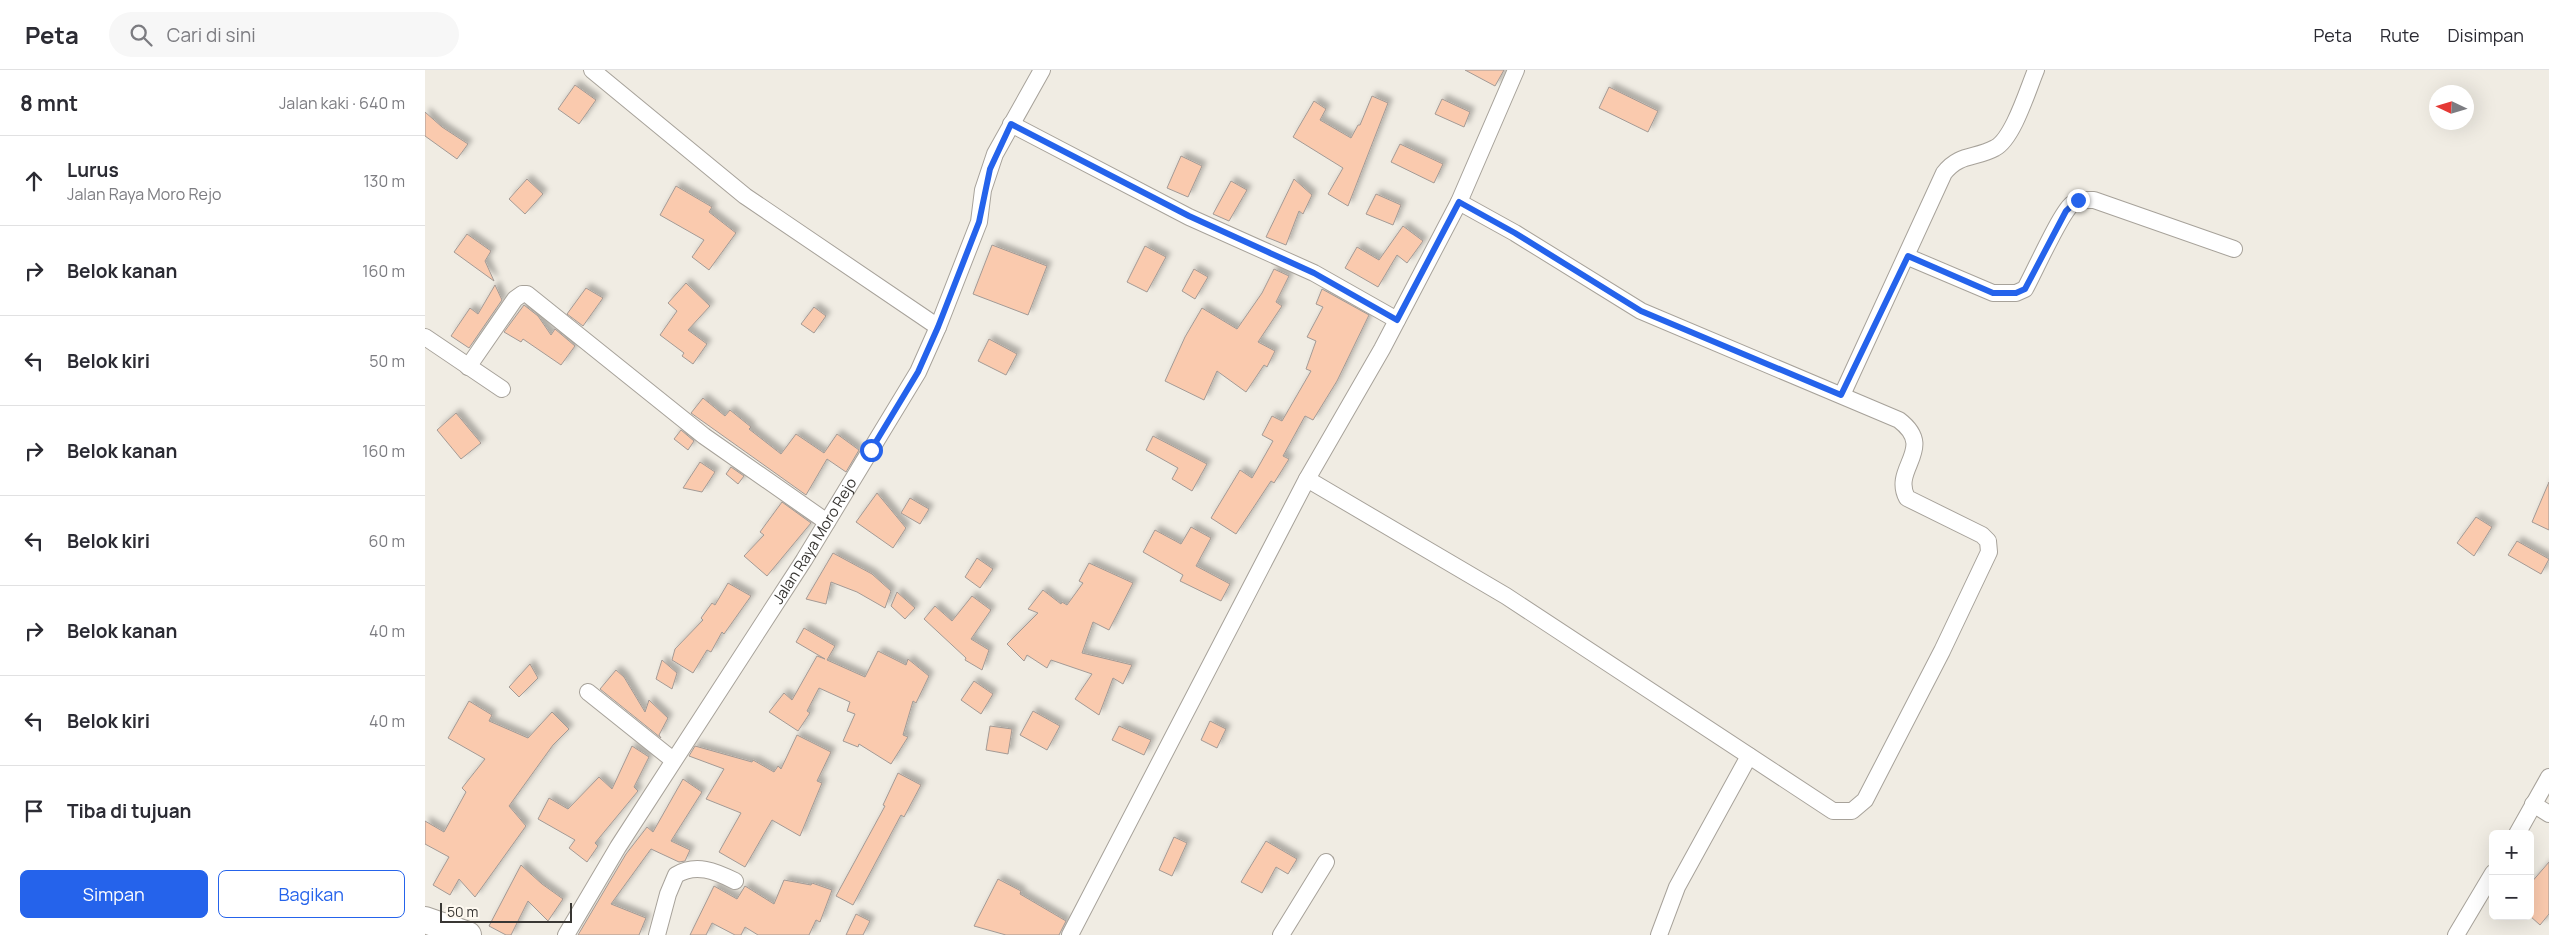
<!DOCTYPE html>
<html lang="id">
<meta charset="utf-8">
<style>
:root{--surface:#fff;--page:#f7f7f7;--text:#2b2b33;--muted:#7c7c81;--line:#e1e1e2;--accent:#2563eb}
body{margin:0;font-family:Manrope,sans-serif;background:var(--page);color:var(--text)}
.controls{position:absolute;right:15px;bottom:15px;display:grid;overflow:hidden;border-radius:8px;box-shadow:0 5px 20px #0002}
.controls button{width:45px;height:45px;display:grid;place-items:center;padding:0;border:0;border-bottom:1px solid var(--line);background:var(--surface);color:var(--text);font:25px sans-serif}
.compass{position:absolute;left:2004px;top:15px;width:45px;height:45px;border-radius:50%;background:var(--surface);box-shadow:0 5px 20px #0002;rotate:274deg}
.scale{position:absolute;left:15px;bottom:12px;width:132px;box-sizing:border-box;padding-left:5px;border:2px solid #393734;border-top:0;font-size:14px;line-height:18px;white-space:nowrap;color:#393734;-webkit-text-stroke:4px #fef9f0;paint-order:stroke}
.stop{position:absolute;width:15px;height:15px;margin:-11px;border:4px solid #2563eb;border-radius:50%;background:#fff}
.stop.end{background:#2563eb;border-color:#fff;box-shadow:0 1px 5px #0008}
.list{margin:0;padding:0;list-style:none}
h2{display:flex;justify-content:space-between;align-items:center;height:65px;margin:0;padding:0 20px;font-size:21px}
h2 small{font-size:16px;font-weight:400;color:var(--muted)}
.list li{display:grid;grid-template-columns:32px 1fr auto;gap:15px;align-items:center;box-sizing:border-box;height:90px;padding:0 20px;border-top:1px solid var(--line)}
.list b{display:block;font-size:19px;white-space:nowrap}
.list p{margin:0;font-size:16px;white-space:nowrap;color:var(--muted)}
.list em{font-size:16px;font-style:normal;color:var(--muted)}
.actions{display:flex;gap:10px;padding:15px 20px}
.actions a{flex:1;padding:11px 0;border:1px solid var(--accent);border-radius:8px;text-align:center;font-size:18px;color:var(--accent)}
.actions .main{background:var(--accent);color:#fff}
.icon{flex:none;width:28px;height:28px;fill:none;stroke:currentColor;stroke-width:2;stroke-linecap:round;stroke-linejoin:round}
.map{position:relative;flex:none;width:2124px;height:865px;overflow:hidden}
header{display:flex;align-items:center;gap:30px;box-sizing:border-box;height:70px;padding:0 25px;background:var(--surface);border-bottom:1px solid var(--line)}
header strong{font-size:24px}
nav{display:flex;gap:28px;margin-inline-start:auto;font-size:18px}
.search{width:350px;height:45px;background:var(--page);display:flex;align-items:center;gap:12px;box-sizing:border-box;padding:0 18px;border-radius:28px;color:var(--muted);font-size:19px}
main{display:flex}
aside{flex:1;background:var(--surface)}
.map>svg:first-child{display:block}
</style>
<header>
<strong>Peta</strong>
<div class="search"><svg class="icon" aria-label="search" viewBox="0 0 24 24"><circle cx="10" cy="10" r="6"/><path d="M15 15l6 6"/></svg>Cari di sini</div>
<nav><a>Peta</a><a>Rute</a><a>Disimpan</a></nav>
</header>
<main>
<aside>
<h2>8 mnt<small>Jalan kaki · 640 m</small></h2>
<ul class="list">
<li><svg class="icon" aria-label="ahead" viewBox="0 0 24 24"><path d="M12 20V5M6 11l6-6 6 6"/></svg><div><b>Lurus</b><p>Jalan Raya Moro Rejo</p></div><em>130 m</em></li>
<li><svg class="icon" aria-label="right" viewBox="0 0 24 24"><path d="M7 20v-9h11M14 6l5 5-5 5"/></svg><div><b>Belok kanan</b></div><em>160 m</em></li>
<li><svg class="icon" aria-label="left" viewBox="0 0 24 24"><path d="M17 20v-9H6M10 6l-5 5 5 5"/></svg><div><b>Belok kiri</b></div><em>50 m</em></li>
<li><svg class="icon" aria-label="right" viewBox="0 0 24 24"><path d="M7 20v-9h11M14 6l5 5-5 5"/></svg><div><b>Belok kanan</b></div><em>160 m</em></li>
<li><svg class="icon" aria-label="left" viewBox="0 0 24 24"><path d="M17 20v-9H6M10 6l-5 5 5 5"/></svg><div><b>Belok kiri</b></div><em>60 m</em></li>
<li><svg class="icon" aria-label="right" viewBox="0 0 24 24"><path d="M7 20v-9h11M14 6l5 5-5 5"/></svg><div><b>Belok kanan</b></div><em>40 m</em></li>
<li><svg class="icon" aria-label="left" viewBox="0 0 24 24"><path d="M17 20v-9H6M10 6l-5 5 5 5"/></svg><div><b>Belok kiri</b></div><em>40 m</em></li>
<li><svg class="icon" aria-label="arrive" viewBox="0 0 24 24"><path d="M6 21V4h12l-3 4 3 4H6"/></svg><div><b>Tiba di tujuan</b></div></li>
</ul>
<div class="actions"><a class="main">Simpan</a><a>Bagikan</a></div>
</aside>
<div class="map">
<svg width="2124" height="865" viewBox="0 0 2124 865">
<defs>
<filter id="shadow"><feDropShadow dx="4.5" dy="-4.5" stdDeviation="2.5" flood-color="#0004"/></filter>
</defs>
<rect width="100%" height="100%" fill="#f0ece3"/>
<!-- building -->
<g fill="#facaae" stroke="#a39a95" filter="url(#shadow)">
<polygon points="1040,0 1079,0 1070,16"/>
<polygon points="150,15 171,30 154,54 133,39"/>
<polygon points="1184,17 1233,41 1223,62 1174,38"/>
<polygon points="947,26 963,33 923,136 903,124 918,98 868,67 889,31 901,39 895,50 926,68 933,55 935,55"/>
<polygon points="1017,29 1045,42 1039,57 1010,44"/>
<polygon points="0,42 17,57 43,74 32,89 0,66"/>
<polygon points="975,74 1018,94 1009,113 966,92"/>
<polygon points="756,86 777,96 763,127 742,118"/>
<polygon points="102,109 118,124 100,144 84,129"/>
<polygon points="869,109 887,125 878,144 874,141 861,175 841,167"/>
<polygon points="806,111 822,120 804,151 788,144"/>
<polygon points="251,116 287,137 284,142 311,163 284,200 267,187 279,170 235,145"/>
<polygon points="951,124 976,135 968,155 941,144"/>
<polygon points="978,156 998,171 982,193 972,185 953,217 920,198 932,177 954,190"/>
<polygon points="42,164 66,181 60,191 69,211 29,182"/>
<polygon points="567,175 622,196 603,245 548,224"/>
<polygon points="720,176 741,187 722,222 702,212"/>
<polygon points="769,199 783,207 770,229 757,221"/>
<polygon points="849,199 864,206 851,232 857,236 833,272 850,281 842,297 839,295 821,322 792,301 779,330 740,311 760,267 777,238 812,259 837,223"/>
<polygon points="261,213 285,236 263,260 282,274 268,294 257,286 259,283 235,265 252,241 243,233"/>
<polygon points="70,215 77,230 44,278 26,266 45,238 53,244"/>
<polygon points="161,218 178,228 158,256 142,244"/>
<polygon points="897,219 944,245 912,311 888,350 880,346 858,386 864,389 849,413 846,411 811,464 786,448 815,400 827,408 848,371 837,365 847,346 857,351 886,301 881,299 891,271 882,267 898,237 891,234"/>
<polygon points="99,235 113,246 126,265 130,259 150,276 136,295 98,269 96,272 79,262"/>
<polygon points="389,237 401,246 389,263 376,254"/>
<polygon points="564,269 592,284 581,305 553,291"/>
<polygon points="278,328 300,346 305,340 326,357 324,359 356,384 371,364 399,383 412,364 434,380 421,402 402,389 381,425 266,343"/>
<polygon points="31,343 56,373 36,389 12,360"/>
<polygon points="256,360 269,371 263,380 249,369"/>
<polygon points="728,366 782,394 767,421 747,409 753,398 721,380"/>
<polygon points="275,392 290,402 277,422 258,418"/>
<polygon points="306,397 319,406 313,414 301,404"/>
<polygon points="2124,412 2124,460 2107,452"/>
<polygon points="452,423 481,458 468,478 431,452"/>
<polygon points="485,428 504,439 495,454 476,443"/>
<polygon points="357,432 386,453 342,506 319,486 339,465 335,462"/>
<polygon points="2051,447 2067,457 2049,486 2032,473"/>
<polygon points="766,457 786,468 771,496 805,514 796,531 755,511 758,505 718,482 730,460 756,474"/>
<polygon points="2092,471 2124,489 2116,504 2083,485"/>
<polygon points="408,483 447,504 466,521 460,538 432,522 406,512 401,534 381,529"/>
<polygon points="552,488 568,499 555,518 540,507"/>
<polygon points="664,493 708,513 684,560 668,552 657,583 707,595 698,614 688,608 674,645 650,629 667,604 626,590 622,598 602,585 599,591 582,574 613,543 603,539 618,520 636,534 637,532 642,535 658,513 654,511"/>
<polygon points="303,513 326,526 299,564 297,562 286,582 282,580 268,603 247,590 250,579 278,550 276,548 287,533 290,535"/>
<polygon points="472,522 490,538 480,549 466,536"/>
<polygon points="547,526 566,540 546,569 564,580 557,600 540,590 541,588 499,549 510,536 527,551"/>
<polygon points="379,558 410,576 402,590 440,607 453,581 481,595 483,589 504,606 491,633 488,631 478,665 483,667 466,694 434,674 433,677 418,671 430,644 422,641 425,632 394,618 382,641 385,643 373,661 344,642 359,623 367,630 392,586 400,589 371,572"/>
<polygon points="237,590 252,603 247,619 231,609"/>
<polygon points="105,594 113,608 94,627 84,617"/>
<polygon points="191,600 199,607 220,642 224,630 243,648 234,665 236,668 175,619"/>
<polygon points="549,611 568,624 556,644 536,630"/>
<polygon points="44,631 67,645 64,651 103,668 127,642 144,659 128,675 84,736 101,756 50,827 34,809 25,825 8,815 24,787 0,774 0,751 19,762 41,722 37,718 60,689 23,668"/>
<polygon points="608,641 635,656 622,680 595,665"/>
<polygon points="785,651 801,659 792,678 776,670"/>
<polygon points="565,656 587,659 583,684 561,680"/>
<polygon points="694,656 726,670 719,685 687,670"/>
<polygon points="372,665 406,682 392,711 397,713 375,766 347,750 320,797 294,782 316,743 281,729 299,699 264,686 270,676 327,692 328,690 349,702 353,696 356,699"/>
<polygon points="207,676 224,687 209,717 213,721 170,773 173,776 162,792 144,778 150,770 113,749 124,728 143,739 174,707 187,719"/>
<polygon points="473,703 496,715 479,747 476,745 428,835 411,826 460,736 458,735"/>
<polygon points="258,709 277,722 246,771 265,780 260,791 254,792 226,779 186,834 221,848 214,865 153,865 201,784 222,757 228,762"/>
<polygon points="749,767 762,773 747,806 734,800"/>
<polygon points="841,771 872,789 863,804 851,797 837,823 816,812"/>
<polygon points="2124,792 2124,844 2115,855 2105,846 2105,814"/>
<polygon points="96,795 117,814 138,829 123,851 103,831 86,865 81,865 64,856"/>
<polygon points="573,809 596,821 595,824 641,851 634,865 581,865 549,856"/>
<polygon points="359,810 386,815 387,813 407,820 395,852 391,850 384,865 333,865 320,857 316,865 310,865 287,853 281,865 265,865 289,816 312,829 320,816 349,834"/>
<polygon points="431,844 445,851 438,865 421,865"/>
</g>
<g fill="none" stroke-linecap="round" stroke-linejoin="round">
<defs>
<g id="minor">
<polyline points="167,0 320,126 513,257"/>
<polyline points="586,54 764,147 889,203 972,250"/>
<path d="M1483,187L1568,223H1591L1600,219C1610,201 1635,144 1647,134C1654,129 1661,130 1669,130L1809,179"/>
<polyline points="0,267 77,319"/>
<polyline points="43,297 90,229 97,224 102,224 279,366 402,452"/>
<path d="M1417,325L1519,103C1535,83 1550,89 1570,78C1588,69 1603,19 1611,0"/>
<path d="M882,409L1081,526L1408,741H1427L1440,730L1517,581L1564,482L1563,471L1557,465L1482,428C1466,398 1512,379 1474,350L1216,241L1090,163L1034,132"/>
<polyline points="163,622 248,690"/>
<polyline points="2108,734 2124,744"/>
<polyline points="2092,764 2124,707"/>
<path id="s1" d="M141,865L193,777L379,490L493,302L513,257L554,152L558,120L570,84L617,0"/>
<path d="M232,865L243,824L251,805C271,793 290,801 310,811"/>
<polyline points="645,865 882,409 957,279 1034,132 1091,0"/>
<polyline points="856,865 901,792"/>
<polyline points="1234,865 1252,817 1324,686"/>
<polyline points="2031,865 2068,803"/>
</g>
<polyline id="primary" points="0,850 43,865"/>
</defs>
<!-- minor casing -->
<use href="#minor" stroke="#a7a29a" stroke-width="18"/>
<!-- primary casing -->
<use href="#primary" stroke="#a7a29a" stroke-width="28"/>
<!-- minor -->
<use href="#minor" stroke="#fff" stroke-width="16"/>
<!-- primary -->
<use href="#primary" stroke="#fff" stroke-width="26"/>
</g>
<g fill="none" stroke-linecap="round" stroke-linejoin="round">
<!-- route -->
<polyline stroke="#2563eb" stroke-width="6" points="446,380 493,302 513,257 554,152 565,99 586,54 764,146 889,203 972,250 1034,132 1090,163 1216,241 1416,325 1483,186 1568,223 1591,223 1600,219 1641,141 1653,130"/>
</g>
<g text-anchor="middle" stroke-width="4" stroke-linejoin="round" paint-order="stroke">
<!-- street labels -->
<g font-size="15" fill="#393734" stroke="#fef9f0">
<text dy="5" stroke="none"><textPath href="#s1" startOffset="466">Jalan Raya Moro Rejo</textPath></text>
</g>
</g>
</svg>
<div class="controls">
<button>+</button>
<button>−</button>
</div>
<svg class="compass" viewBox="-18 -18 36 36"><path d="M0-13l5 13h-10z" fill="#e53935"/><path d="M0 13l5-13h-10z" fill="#7c7c81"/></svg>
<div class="scale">50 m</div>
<div class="stop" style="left:446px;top:380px"></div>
<div class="stop end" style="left:1653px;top:130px"></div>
</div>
</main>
